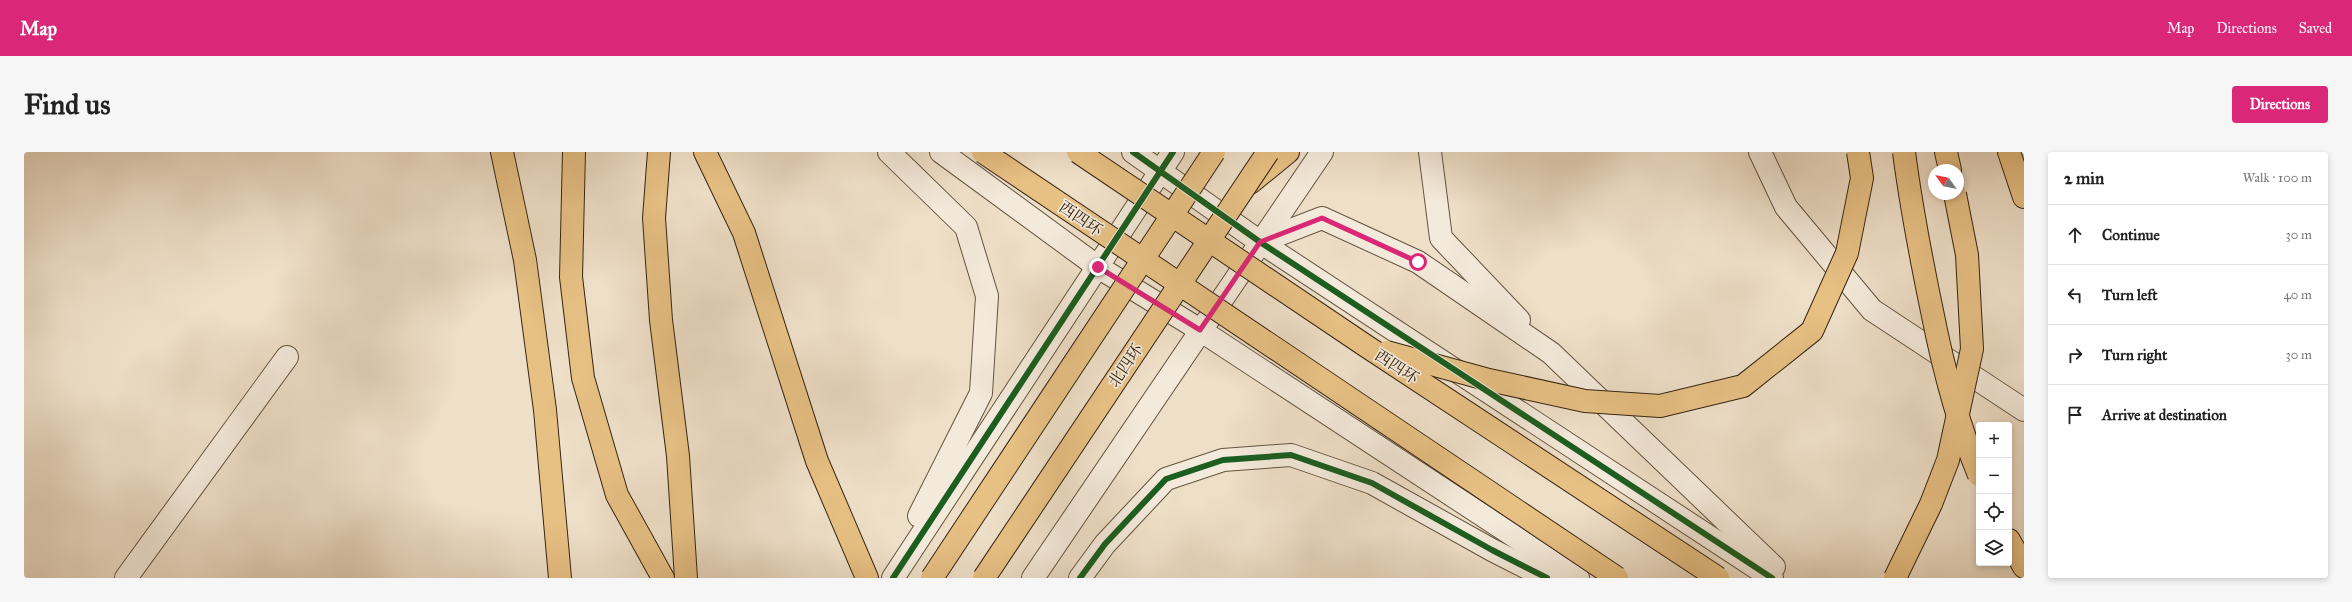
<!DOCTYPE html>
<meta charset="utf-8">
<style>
:root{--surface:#fff;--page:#f6f6f6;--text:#222;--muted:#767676;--line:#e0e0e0;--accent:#db2777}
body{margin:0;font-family:"IM FELL Great Primer","Noto Serif SC",serif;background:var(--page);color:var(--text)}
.controls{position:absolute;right:12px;bottom:12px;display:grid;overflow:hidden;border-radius:4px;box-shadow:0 2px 6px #0003}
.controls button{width:36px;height:36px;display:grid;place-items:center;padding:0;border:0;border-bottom:1px solid var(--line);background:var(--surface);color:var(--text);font:20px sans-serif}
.compass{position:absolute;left:1904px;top:12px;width:36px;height:36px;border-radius:50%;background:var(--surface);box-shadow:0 2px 6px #0003;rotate:303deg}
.stop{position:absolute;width:12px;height:12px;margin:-9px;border:3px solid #db2777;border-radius:50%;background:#fff}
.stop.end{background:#db2777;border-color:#fff;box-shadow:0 1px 4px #0008}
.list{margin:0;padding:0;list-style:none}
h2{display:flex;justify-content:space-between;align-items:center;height:52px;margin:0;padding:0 16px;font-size:17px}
h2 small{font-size:13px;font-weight:400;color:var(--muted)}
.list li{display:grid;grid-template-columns:26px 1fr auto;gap:12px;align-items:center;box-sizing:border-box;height:60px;padding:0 16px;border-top:1px solid var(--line)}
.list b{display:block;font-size:15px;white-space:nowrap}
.list em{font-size:13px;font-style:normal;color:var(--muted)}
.icon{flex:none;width:22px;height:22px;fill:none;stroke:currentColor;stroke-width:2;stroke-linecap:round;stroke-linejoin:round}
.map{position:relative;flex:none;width:2000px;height:426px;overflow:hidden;border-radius:4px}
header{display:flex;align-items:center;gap:24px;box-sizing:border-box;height:56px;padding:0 20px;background:var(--accent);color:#fff}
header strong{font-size:19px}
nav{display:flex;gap:22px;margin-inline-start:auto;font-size:14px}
.intro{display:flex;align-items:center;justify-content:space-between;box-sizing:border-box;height:96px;padding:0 24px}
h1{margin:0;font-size:28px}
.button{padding:10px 18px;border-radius:4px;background:var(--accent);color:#fff;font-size:14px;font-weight:700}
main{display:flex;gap:24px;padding:0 24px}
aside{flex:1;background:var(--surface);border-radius:4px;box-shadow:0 2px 6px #0003}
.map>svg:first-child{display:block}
</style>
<header>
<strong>Map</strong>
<nav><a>Map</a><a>Directions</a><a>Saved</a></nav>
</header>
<div class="intro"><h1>Find us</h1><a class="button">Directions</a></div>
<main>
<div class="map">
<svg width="2000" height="426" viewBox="0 0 2000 426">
<rect width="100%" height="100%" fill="#eedfc8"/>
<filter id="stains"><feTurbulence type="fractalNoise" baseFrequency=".005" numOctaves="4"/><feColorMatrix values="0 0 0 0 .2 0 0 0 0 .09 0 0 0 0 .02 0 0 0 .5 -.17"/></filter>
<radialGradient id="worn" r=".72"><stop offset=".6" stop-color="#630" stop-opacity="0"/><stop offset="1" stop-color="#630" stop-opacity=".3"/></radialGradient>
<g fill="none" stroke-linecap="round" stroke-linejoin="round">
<defs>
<polyline id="minor" points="102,426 263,205"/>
<g id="tertiary">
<polyline points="865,0 942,75 963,144 957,241 895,364"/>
<polyline points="917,0 1074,115 1176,178 1554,426"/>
<polyline points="1109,0 1236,90 1748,426"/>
<polyline points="1406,0 1417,86 1495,168"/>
<polyline points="1736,0 1762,55 1848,158 2000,258"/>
<polyline points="1236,90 1298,66 1394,110 1527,201 1750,415"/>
<polyline points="869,426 1149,0"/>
<polyline points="1009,426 1298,0"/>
<polyline points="1056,426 1081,392 1142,327 1199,308 1267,303 1348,331 1468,398 1523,426"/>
</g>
<g id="trunk">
<polyline points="478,0 501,108 521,258 536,426"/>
<polyline points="550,0 547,125 559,226 593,343 639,426"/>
<polyline points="635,0 630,66 637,168 654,304 662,426"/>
<polyline points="681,0 720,81 793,309 843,426"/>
<polyline points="1922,0 1926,18"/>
<polyline points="1985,0 2000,45"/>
<polyline points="1226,31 1264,0"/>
<polyline points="1985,388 2000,415"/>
</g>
</defs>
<!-- minor casing -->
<use href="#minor" stroke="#64533f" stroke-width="24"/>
<!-- tertiary casing -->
<use href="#tertiary" stroke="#64533f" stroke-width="24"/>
<!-- trunk casing -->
<use href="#trunk" stroke="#362411" stroke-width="24"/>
<!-- minor -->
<use href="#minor" stroke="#f4eadb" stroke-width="22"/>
<!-- tertiary -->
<use href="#tertiary" stroke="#f4eadb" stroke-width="22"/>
<!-- trunk -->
<use href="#trunk" stroke="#e7c084" stroke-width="22"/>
<defs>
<g id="trunk-bridge">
<polyline points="959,0 1593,426"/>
<polyline points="1054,0 1342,194 1694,426"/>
<path d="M1880,0C1887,54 1897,106 1908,159C1919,215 1933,270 1955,323"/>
<polyline points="1363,200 1465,228 1561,249 1636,254 1719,234 1788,179 1823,101 1838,26 1834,0"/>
<polyline points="908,426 1190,0"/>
<polyline points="960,426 1244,0"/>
<polyline points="1871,426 1907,352 1924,308 1948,197 1943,103 1931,42"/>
</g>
</defs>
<!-- trunk-bridge casing -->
<use href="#trunk-bridge" stroke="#362411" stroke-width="24" stroke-linecap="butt"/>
<!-- trunk-bridge -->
<use href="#trunk-bridge" stroke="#e7c084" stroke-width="22"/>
<defs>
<g id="cycleway">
<polyline points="1109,0 1236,90 1748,426"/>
<polyline points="869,426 1149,0"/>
<polyline points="1056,426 1081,392 1142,327 1199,308 1267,303 1348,331 1468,398 1523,426"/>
</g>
</defs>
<!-- cycleway casing -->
<use href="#cycleway" stroke="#f4eadb" stroke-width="8"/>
<!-- cycleway -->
<use href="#cycleway" stroke="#1b5e20" stroke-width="6"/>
</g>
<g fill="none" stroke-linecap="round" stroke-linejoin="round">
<!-- route -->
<polyline stroke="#db2777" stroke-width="5" points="1074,115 1176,178 1236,90 1298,66 1394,110"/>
</g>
<g text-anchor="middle" stroke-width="3.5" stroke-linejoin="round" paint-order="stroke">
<!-- street labels -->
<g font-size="16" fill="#362411" stroke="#f4eadb">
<text transform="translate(1057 66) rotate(34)" y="6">西四环</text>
<text transform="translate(1101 213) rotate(-56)" y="6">北四环</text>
<text transform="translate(1373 214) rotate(33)" y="6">西四环</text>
</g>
</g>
<rect width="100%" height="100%" filter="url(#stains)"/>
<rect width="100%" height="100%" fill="url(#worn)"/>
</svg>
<div class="controls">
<button>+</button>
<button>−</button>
<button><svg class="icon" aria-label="locate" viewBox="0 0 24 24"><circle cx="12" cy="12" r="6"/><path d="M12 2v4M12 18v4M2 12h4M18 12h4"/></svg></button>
<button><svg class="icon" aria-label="layers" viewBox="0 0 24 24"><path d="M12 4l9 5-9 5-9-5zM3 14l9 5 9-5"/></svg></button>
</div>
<svg class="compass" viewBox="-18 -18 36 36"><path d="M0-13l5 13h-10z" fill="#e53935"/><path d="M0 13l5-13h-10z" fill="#767676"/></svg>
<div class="stop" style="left:1394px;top:110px"></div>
<div class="stop end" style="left:1074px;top:115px"></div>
</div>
<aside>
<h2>2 min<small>Walk · 100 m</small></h2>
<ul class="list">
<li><svg class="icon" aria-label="ahead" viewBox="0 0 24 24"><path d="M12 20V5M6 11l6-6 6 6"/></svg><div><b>Continue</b></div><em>30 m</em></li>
<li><svg class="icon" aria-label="left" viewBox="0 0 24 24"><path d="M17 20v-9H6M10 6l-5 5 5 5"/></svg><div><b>Turn left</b></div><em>40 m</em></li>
<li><svg class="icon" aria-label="right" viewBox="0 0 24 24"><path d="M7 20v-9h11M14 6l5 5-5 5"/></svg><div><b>Turn right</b></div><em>30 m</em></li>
<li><svg class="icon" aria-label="arrive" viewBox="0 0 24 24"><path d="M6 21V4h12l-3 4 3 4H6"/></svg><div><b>Arrive at destination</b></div></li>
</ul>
</aside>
</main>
